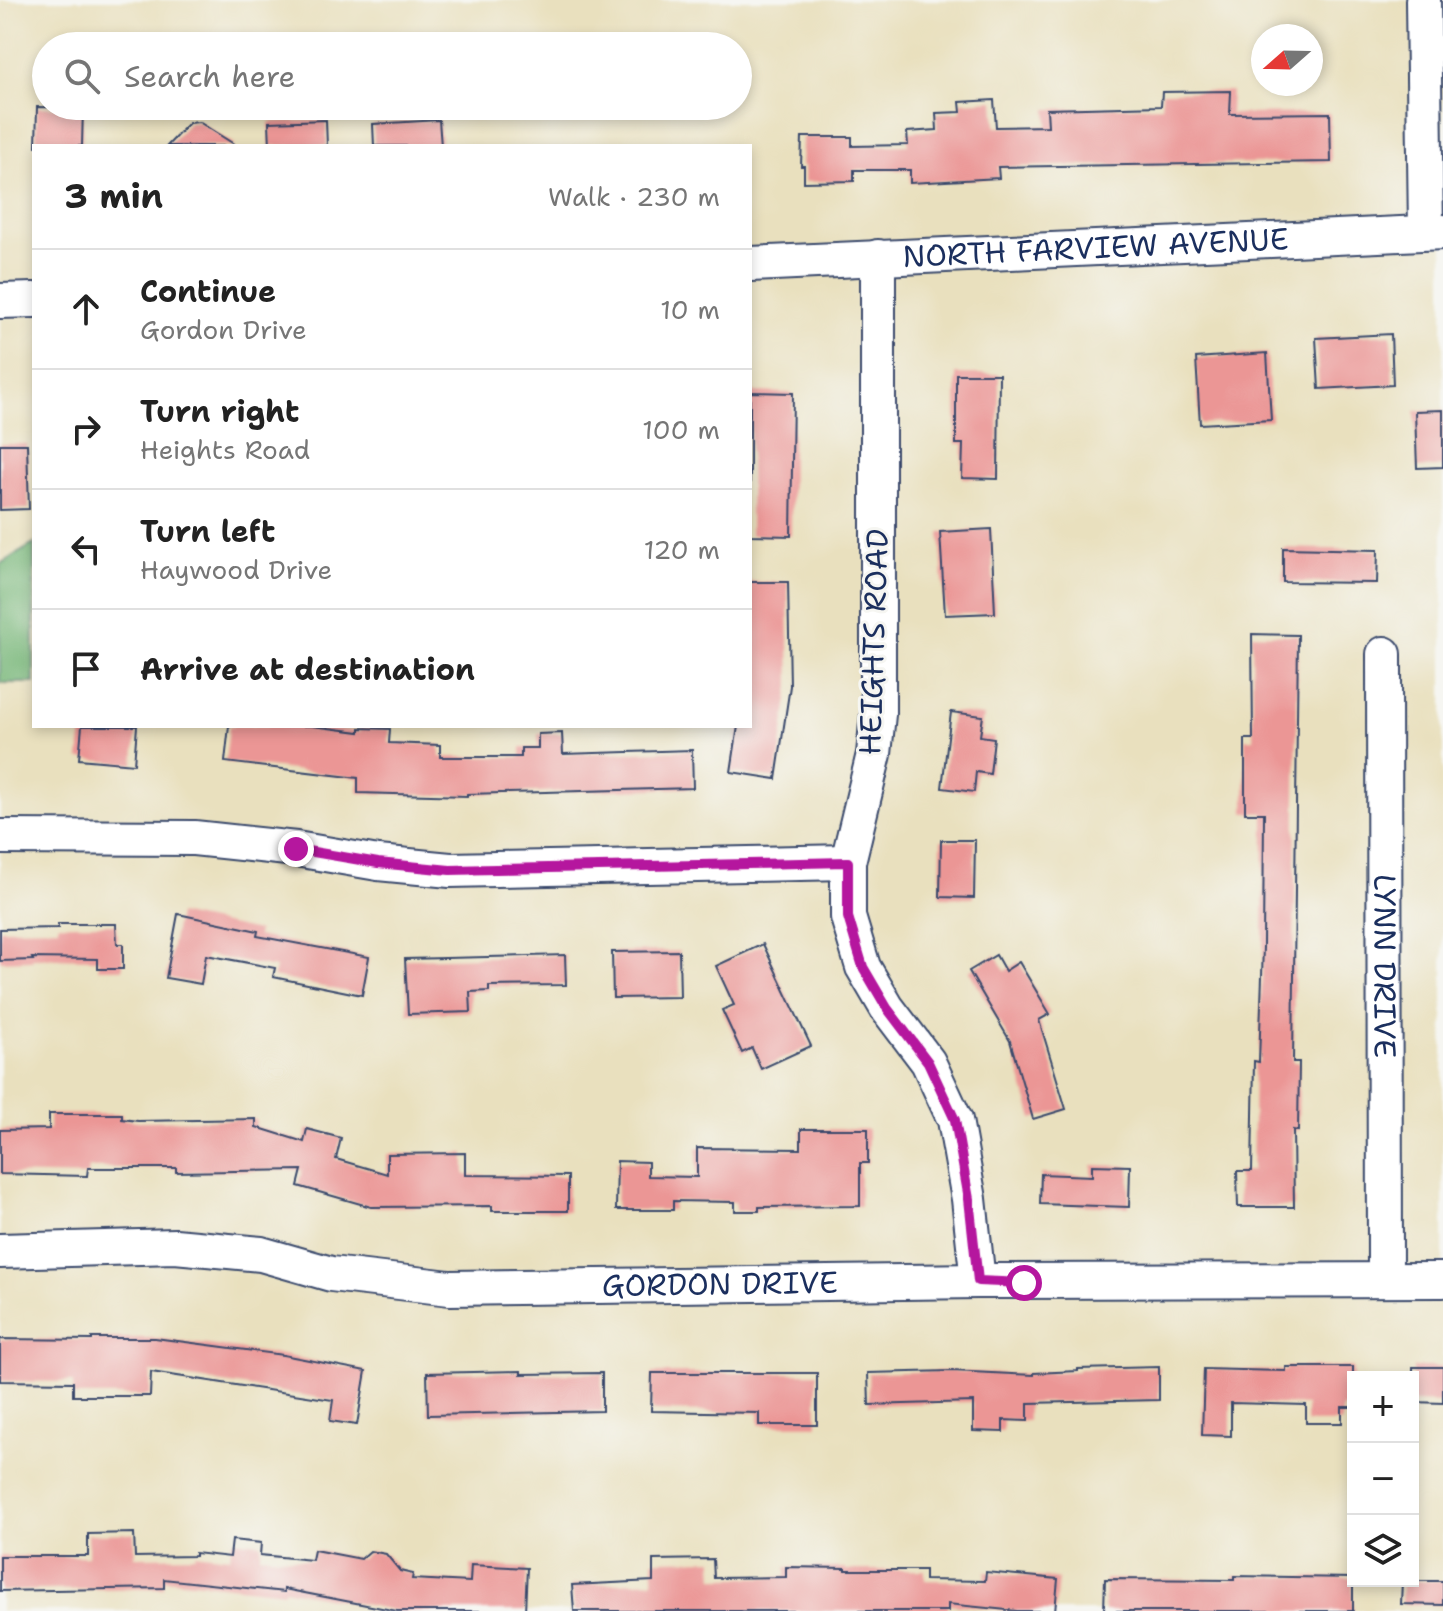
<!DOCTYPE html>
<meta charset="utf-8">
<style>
:root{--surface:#fff;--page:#f2f2f2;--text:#222;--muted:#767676;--line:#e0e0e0}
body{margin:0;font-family:"Shantell Sans",sans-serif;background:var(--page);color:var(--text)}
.controls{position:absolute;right:24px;bottom:24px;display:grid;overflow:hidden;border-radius:0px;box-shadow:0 4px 12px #0003}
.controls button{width:72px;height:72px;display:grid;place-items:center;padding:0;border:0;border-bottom:2px solid var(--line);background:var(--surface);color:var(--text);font:40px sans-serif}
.compass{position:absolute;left:1251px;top:24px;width:72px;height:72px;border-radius:50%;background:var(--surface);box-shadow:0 4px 12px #0003;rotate:250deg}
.stop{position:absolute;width:24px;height:24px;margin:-18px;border:6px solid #b5179e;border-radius:50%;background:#fff}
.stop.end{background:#b5179e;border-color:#fff;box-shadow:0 2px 8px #0008}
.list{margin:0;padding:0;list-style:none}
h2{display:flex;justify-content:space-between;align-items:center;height:104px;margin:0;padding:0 32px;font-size:34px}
h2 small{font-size:26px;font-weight:400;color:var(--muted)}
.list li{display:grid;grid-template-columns:52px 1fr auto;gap:24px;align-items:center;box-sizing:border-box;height:120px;padding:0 32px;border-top:2px solid var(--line)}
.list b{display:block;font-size:30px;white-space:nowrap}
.list p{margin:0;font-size:26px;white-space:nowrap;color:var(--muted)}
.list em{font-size:26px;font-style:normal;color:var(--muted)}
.icon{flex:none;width:44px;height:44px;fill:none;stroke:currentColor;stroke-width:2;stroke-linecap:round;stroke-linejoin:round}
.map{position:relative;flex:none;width:1443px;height:1611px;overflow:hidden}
.search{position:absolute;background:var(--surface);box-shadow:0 4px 12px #0003;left:32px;top:32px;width:720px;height:88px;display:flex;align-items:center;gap:20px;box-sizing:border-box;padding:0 28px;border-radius:44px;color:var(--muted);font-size:30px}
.panel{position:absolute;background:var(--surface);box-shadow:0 4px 12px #0003;left:32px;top:144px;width:720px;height:584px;border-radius:0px}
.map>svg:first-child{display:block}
</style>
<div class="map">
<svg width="1443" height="1611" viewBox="0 0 1443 1611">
<rect width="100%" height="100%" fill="#f6f6f2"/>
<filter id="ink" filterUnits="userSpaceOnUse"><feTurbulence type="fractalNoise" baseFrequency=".0125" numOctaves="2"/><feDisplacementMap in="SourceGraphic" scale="16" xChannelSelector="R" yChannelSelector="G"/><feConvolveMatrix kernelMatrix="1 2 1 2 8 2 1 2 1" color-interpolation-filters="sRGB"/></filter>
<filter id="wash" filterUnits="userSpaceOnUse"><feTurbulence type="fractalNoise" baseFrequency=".006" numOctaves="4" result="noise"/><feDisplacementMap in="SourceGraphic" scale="32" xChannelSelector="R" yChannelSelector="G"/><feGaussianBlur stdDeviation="1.8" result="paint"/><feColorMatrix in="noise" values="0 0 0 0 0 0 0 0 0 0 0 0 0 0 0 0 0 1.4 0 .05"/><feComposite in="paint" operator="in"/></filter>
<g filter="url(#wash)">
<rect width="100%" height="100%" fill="#e9e0be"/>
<!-- forest -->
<polygon fill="#76b677" stroke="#48726a" stroke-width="2" points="34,544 34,683 0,683 0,564"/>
<g id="blocks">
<!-- building -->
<g fill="#eb9695">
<polygon points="1231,91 1230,114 1330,113 1331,162 998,167 999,178 910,183 910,170 854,170 854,181 804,182 804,166 801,166 802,137 852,137 852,146 908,145 907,132 937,130 936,113 961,112 960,102 994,100 996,127 1048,126 1047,109 1161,106 1162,92"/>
<polygon points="37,107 83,108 82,146 36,146"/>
<polygon points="326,120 327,146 270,146 269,122"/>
<polygon points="439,120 441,146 374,146 373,124"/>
<polygon points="199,122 237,146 167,146 189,123"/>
<polygon points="1391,334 1393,385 1319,389 1316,338"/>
<polygon points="1267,353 1271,420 1200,424 1196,358"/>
<polygon points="956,374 999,374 998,479 962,478 963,444 956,444"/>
<polygon points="750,392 793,393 791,536 750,535"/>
<polygon points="1443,410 1443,467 1417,468 1415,411"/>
<polygon points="0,444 27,444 29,509 0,510"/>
<polygon points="991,529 995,613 945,615 940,532"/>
<polygon points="1283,548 1378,550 1377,583 1283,582"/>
<polygon points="750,582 788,582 790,686 776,779 731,772 738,726 750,726"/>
<polygon points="1252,634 1298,635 1293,1062 1299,1062 1298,1131 1293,1130 1294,1207 1238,1207 1237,1171 1252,1171 1254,1061 1259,1062 1263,947 1264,813 1245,813 1245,739 1253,739"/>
<polygon points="951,712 983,716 980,736 994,738 990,774 976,772 974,792 942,788"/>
<polygon points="82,726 137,726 134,764 79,759"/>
<polygon points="229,726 312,726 360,732 360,728 390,729 389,743 440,745 440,757 521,757 521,748 538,748 538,734 562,733 563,754 692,750 693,788 467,794 467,796 358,793 358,778 225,762"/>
<polygon points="941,840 975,840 974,898 940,897"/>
<polygon points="178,914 258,931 257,936 369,957 362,995 273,977 275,968 206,955 201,984 166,978"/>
<polygon points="58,924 116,924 117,944 123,944 123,969 98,969 98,959 32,958 33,960 0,961 0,929 58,928"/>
<polygon points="763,944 811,1046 761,1069 752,1048 742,1053 722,1010 734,1005 716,966"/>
<polygon points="679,951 680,997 613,998 612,952"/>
<polygon points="565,955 566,985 489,986 489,991 470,992 471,1012 408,1014 405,959"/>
<polygon points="996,955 1005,971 1019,962 1050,1014 1039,1020 1066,1109 1033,1119 1010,1041 969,971"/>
<polygon points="49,1114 122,1114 122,1119 138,1121 256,1119 256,1127 304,1142 307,1129 341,1138 336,1159 387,1174 387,1154 465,1153 465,1175 568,1176 568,1211 492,1211 492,1206 371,1207 298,1186 302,1170 176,1172 176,1168 88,1168 87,1176 0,1174 0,1130 49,1129"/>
<polygon points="801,1129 868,1129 868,1163 860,1163 860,1206 759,1207 759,1211 735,1211 735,1202 673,1201 673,1210 616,1210 617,1161 648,1162 648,1176 697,1177 697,1148 801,1149"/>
<polygon points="1092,1165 1130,1166 1129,1207 1040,1204 1041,1174 1092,1176"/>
<polygon points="92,1338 155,1338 283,1355 366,1371 357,1425 330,1421 333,1400 151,1372 150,1396 73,1396 73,1382 0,1381 0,1339 92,1340"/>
<polygon points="1159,1367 1159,1400 1028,1403 1028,1421 1003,1420 1003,1432 973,1431 973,1402 869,1405 868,1373 951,1371 1034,1375 1034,1373 1078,1371 1078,1369"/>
<polygon points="1286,1367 1353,1367 1353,1407 1342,1407 1342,1423 1306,1423 1306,1405 1231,1403 1231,1436 1202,1435 1204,1369 1286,1371"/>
<polygon points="1413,1367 1443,1367 1443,1403 1413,1402"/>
<polygon points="521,1371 521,1374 602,1373 602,1411 428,1415 427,1373"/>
<polygon points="652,1373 817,1373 817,1425 759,1425 759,1413 651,1411"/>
<polygon points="134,1533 135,1557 195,1556 195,1553 230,1557 232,1540 261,1543 260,1555 312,1560 314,1550 361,1559 370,1551 386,1554 400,1571 413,1574 412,1579 470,1582 471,1565 527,1568 525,1611 397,1611 284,1589 284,1592 164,1579 164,1588 0,1591 0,1556 88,1556 88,1534"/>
<polygon points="713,1559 714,1578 786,1577 786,1567 846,1568 846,1570 925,1570 925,1580 985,1581 986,1572 1058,1579 1055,1611 1017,1611 948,1604 948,1611 574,1611 572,1585 653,1581 653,1560"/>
<polygon points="1234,1576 1353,1578 1353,1611 1104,1611 1105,1579 1234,1580"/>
<polygon points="1402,1581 1443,1581 1443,1605 1401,1604"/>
</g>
</g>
</g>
<g filter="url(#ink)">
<use href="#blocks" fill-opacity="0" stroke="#3a4a6c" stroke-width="2"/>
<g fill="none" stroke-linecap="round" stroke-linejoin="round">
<defs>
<g id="minor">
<polyline points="1423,0 1426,232"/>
<polyline points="878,257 878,714 874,754 848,862 848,917 863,967 887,1008 928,1062 955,1120 969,1199 978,1281"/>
<path id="s1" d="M750,264L1443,232"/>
<polyline points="0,301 34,300"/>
<path id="s2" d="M1384,654L1385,1279"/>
<polyline points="0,837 194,838 296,849 378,863 450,870 848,862"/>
<path id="s3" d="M0,1251L175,1246L261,1254L331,1274L450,1288L978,1281L1443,1280"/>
</g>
</defs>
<!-- minor casing -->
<use href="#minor" stroke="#3a4a6c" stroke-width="38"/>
<!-- minor -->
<use href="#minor" stroke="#fff" stroke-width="34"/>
</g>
</g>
<g fill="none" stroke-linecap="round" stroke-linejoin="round" filter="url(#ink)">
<!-- route -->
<polyline stroke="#b5179e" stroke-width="10" points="296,849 378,863 450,870 848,862 848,917 863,967 887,1008 928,1062 955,1120 969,1199 978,1281 1024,1283"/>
</g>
<g text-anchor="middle" stroke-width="6" stroke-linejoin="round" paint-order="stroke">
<!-- street labels -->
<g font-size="30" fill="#1b2f5e" stroke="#f6f6f2">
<text dy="10" stroke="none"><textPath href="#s1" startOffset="346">NORTH FARVIEW AVENUE</textPath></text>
<text transform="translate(874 642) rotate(-88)" y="10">HEIGHTS ROAD</text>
<text dy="10" stroke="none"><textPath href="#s2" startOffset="312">LYNN DRIVE</textPath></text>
<text dy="10" stroke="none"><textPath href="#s3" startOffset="724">GORDON DRIVE</textPath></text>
</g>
</g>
</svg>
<div class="controls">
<button>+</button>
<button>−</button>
<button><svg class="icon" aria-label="layers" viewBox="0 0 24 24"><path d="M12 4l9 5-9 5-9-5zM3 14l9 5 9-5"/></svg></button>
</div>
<svg class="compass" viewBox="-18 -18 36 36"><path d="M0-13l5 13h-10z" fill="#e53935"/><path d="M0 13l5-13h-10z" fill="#767676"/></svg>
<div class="stop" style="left:1024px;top:1283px"></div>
<div class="stop end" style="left:296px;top:849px"></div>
<div class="search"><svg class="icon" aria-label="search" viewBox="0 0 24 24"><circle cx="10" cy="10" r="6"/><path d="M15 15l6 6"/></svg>Search here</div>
<section class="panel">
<h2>3 min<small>Walk · 230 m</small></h2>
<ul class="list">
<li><svg class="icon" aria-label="ahead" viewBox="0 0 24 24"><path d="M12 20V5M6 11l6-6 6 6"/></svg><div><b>Continue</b><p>Gordon Drive</p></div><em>10 m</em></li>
<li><svg class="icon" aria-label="right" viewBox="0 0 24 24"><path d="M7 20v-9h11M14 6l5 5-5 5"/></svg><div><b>Turn right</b><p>Heights Road</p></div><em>100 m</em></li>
<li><svg class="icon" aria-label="left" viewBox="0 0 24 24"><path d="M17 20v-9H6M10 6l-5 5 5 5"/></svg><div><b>Turn left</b><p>Haywood Drive</p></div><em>120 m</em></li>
<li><svg class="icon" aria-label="arrive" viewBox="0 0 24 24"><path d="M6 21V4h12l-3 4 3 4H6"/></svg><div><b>Arrive at destination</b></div></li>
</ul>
</section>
</div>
